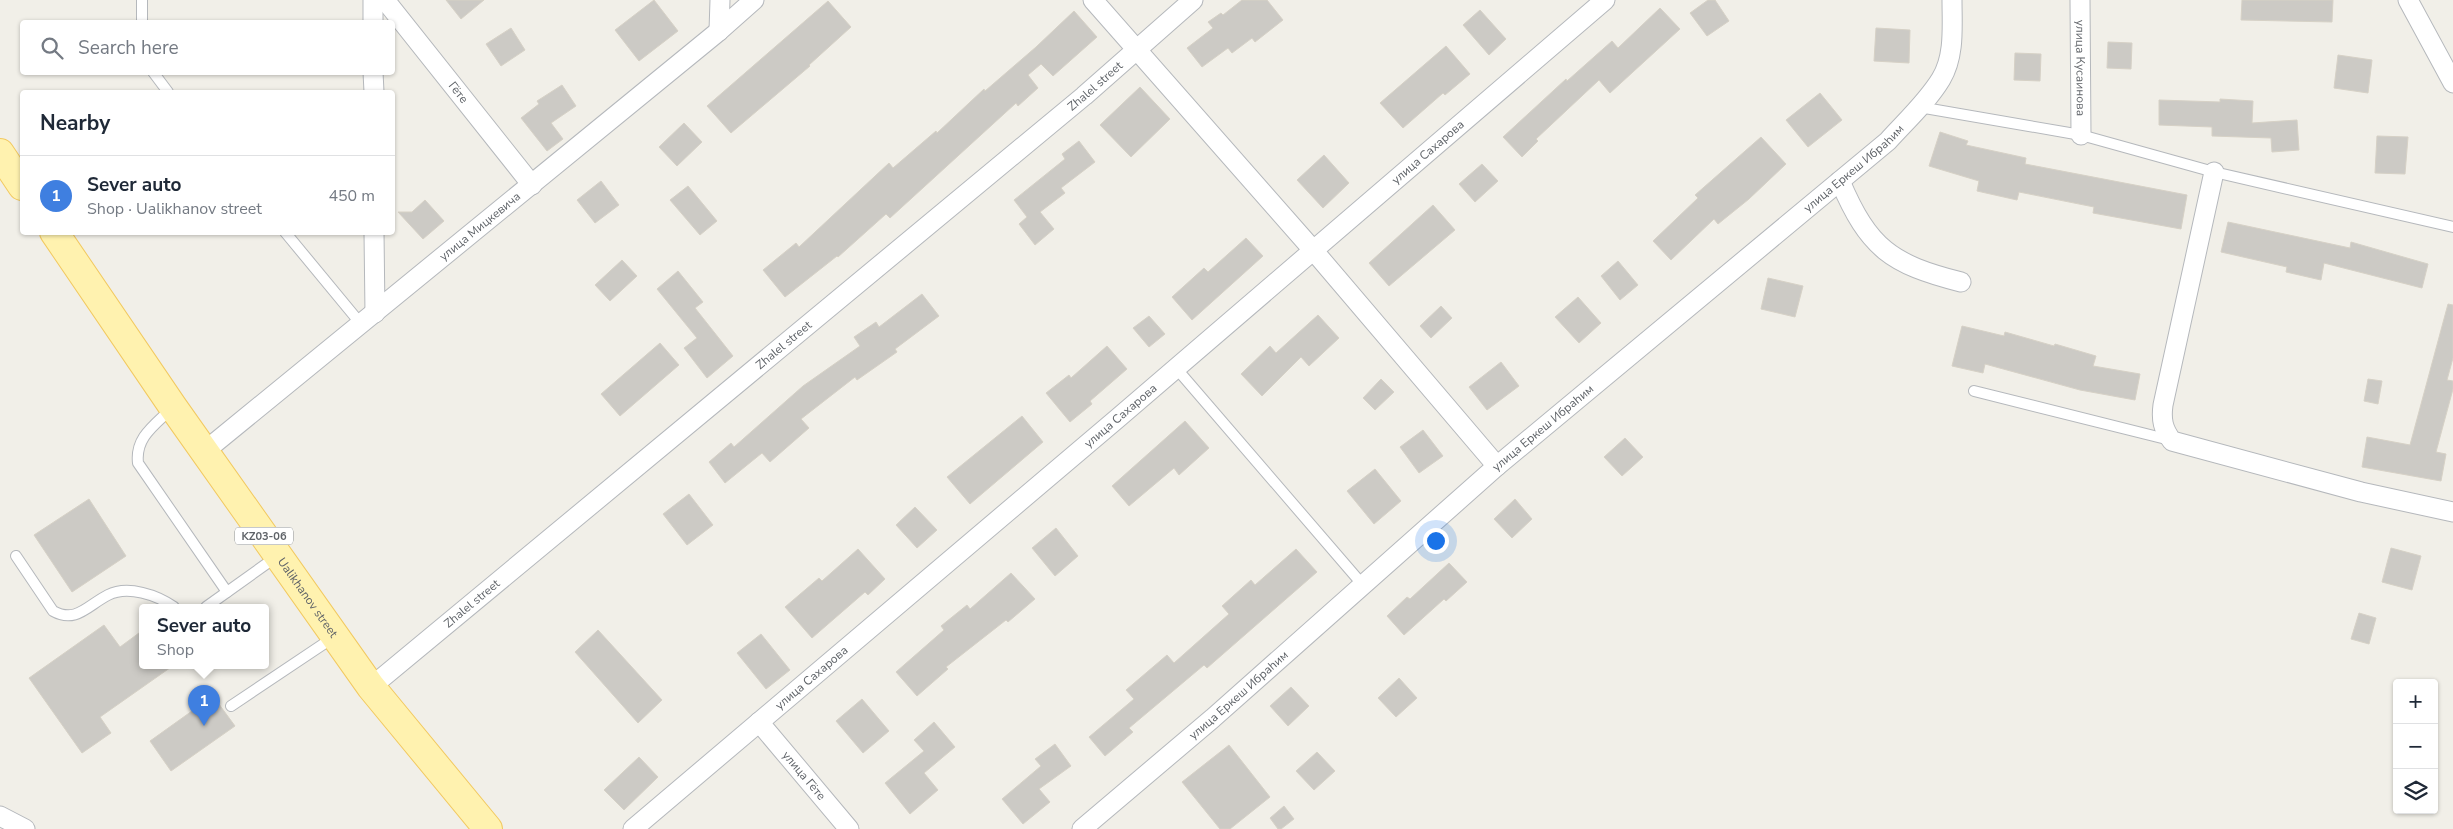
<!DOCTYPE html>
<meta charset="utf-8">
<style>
:root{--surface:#fff;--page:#f2f2f3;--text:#1f2937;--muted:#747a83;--line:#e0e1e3;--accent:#d93025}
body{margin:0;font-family:"Nunito Sans",sans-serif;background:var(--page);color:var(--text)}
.controls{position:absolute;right:15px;bottom:15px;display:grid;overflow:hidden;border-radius:5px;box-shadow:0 1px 4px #0004}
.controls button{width:45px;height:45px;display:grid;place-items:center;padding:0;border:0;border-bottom:1px solid var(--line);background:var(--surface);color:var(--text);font:25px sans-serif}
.you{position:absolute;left:1435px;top:540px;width:18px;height:18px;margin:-12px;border:4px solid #fff;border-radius:50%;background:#1a73e8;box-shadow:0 0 0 8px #1a73e833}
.badge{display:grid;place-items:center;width:32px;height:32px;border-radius:50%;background:var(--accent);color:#fff;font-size:16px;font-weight:700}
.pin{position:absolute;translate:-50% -41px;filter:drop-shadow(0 1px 2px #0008)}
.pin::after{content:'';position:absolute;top:26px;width:18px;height:15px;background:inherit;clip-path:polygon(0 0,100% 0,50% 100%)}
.popup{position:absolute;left:139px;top:604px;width:130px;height:65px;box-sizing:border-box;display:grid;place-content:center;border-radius:5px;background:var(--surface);filter:drop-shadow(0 1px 4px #0005);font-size:16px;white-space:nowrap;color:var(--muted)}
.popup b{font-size:19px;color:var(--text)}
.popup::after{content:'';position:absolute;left:50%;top:100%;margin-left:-10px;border:10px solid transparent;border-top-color:var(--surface)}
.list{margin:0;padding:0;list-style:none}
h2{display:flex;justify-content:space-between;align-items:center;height:65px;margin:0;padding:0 20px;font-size:21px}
h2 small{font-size:16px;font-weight:400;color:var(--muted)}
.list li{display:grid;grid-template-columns:32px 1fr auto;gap:15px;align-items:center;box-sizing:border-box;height:80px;padding:0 20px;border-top:1px solid var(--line)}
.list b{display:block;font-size:19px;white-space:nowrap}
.list p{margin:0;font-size:16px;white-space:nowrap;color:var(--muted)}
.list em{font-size:16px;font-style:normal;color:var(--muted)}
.icon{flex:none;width:28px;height:28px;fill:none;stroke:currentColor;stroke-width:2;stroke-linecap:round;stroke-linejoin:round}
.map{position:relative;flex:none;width:2453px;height:829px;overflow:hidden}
.search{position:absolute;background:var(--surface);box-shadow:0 1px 4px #0004;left:20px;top:20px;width:375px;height:55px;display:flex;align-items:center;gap:12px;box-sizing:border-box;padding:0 18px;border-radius:5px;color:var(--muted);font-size:19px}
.panel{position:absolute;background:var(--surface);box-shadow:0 1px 4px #0004;left:20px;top:90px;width:375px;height:145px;border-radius:5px}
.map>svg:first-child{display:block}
</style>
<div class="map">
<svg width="2453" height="829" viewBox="0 0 2453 829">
<rect width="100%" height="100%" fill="#f1efe8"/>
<!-- building -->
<g fill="#cccac5" stroke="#d6d1c6">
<polygon points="446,0 484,0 461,19"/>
<polygon points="654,0 678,31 639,61 615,30"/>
<polygon points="1242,0 1267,0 1283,20 1255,42 1252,38 1232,53 1228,48 1202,67 1187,48 1213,28 1208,22 1221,13 1223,15"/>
<polygon points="1708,0 1715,0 1729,21 1707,36 1690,13"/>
<polygon points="2242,0 2333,0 2332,22 2241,20"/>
<polygon points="828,1 851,27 809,65 810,66 731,133 707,106"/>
<polygon points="1660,8 1680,29 1610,93 1599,80 1536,139 1538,141 1522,157 1503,137 1566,79 1567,81 1612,41 1618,48"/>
<polygon points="1480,10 1506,39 1489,55 1463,25"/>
<polygon points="1074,11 1097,37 1053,76 1041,64 1028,75 1038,88 1018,106 1016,103 890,218 886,214 838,257 837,256 785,297 763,270 796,243 799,247 889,163 893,168 936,131 937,133 984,89 985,91 1036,47"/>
<polygon points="511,28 525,50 501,66 486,44"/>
<polygon points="1876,28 1910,30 1909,63 1874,61"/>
<polygon points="2108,42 2132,43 2131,69 2107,68"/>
<polygon points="1446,46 1470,74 1445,95 1443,93 1403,128 1380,103"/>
<polygon points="2015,53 2041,54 2040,81 2014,80"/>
<polygon points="2338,55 2372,60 2368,93 2334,88"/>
<polygon points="562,85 576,106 551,123 563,139 547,151 521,118 539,104 537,101"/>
<polygon points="1140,87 1170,119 1131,157 1100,125"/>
<polygon points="1820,93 1842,120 1808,147 1786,120"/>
<polygon points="2220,99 2253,101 2252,123 2297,120 2299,150 2272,152 2271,138 2212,136 2212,127 2159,125 2159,100 2220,102"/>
<polygon points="684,123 702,142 677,166 659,147"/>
<polygon points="1940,132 1968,141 1966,145 2026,158 2025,164 2187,195 2181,229 2093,213 2094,207 2019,192 2017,200 1977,191 1979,181 1929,166"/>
<polygon points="2377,136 2408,137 2405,174 2375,173"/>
<polygon points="1761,137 1786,164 1749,199 1718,224 1714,219 1671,260 1653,241 1698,198 1695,195"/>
<polygon points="1079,141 1095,162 1061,188 1065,193 1040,212 1054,229 1035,245 1019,224 1027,217 1014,200 1065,159 1062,154"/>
<polygon points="1324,155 1349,183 1323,208 1297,180"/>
<polygon points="1482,164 1498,181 1475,202 1459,184"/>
<polygon points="601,181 619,205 595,223 577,200"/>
<polygon points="688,186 717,221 700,235 670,200"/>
<polygon points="425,200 444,221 423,239 398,212 412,212"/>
<polygon points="1433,205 1455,230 1389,286 1369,263"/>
<polygon points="2228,222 2350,248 2351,242 2428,264 2422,288 2324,263 2321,280 2286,272 2287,267 2221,252"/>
<polygon points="1246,238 1263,256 1192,320 1172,297 1204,268 1208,272"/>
<polygon points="622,260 637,276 610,301 595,285"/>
<polygon points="1618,261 1638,285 1620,300 1601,276"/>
<polygon points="678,271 703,302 695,308 733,356 707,378 684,348 697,338 657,289"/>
<polygon points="1768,278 1803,286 1795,317 1761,309"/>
<polygon points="922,294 939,316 895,349 897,352 857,380 855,377 801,419 809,428 770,462 762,453 725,483 709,462 731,443 734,447 803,386 860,346 854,337 876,322 879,327"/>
<polygon points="1578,297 1601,323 1579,343 1555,317"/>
<polygon points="2448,304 2453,305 2453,358 2447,380 2453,381 2453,389 2436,452 2446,454 2441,481 2362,467 2367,437 2410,445"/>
<polygon points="1441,306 1452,318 1431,338 1420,326"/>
<polygon points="1318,315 1339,338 1309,366 1301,357 1262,396 1241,374 1270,346 1276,353"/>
<polygon points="1149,316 1165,334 1149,347 1133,328"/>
<polygon points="1962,326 2004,336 2005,332 2054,346 2055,344 2096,356 2093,366 2140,374 2135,400 2080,390 1985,364 1983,373 1952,366"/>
<polygon points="660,343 679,365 620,416 601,394"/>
<polygon points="1107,346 1127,369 1090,401 1092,404 1070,422 1046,393 1069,375 1071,378"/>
<polygon points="1501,362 1519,386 1487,410 1469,387"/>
<polygon points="1381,379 1394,392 1375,410 1363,398"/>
<polygon points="2368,379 2382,381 2378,404 2364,401"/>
<polygon points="1022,416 1043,442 970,504 947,477"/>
<polygon points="1185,421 1209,448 1179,475 1174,468 1129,506 1112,486"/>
<polygon points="1423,430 1443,456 1419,473 1400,447"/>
<polygon points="1625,438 1643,457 1622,476 1604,457"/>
<polygon points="1375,469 1401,501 1374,524 1347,491"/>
<polygon points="689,494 713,525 687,545 663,514"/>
<polygon points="89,499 126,556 72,592 34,535"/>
<polygon points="1515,499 1532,519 1512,538 1494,519"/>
<polygon points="915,507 937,530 917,548 896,525"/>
<polygon points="1056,528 1078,556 1055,576 1032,548"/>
<polygon points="2391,548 2421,556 2412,590 2382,582"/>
<polygon points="858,549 885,579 868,595 865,592 812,638 785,607 819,578 822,581"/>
<polygon points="1296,549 1317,572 1207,668 1204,665 1129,728 1133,732 1105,756 1089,737 1134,699 1126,690 1167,655 1174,663 1229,614 1222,606 1251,580 1255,585"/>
<polygon points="1449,563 1467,582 1446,601 1444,599 1404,635 1387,616 1407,597 1410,599"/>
<polygon points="1011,573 1035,599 1008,622 1006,620 946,667 948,669 917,696 896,672 944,630 941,626 967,605 970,609"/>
<polygon points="2359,613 2376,618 2369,644 2351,639"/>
<polygon points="104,625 120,647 143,630 143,665 174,665 100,717 111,733 82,753 29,678"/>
<polygon points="598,630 662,700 638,723 575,652"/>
<polygon points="761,634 790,670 766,689 737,653"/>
<polygon points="1399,678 1417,698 1396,717 1378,698"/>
<polygon points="1291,687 1309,706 1288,726 1270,706"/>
<polygon points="213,696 235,726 171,771 150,741"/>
<polygon points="862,699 889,731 863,753 836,721"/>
<polygon points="934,722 955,747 924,773 938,790 910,814 885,783 924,751 914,740"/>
<polygon points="1055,744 1071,766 1039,789 1050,802 1023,824 1002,799 1041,766 1035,759"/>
<polygon points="1229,745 1270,797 1230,829 1220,829 1182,782"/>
<polygon points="1317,752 1335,771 1314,790 1296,771"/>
<polygon points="639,757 658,777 624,810 604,790"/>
<polygon points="1284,806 1294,819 1281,829 1278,829 1270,818"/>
</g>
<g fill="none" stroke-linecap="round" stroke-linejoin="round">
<defs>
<g id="lane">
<polyline points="142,0 142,22"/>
<polyline points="153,72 168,92"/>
<polyline points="1919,107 2081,135 2214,172 2453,227"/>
<polyline points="285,232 361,324"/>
<polyline points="1176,368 1362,584"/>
<polyline points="1974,391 2170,440"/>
<path d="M172,408C155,425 135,437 138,463L227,592"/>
<path d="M16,556L53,611C76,624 88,605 108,595C128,585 157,595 174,607"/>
<polyline points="206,607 276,557"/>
<polyline points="231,706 334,637"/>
</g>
<g id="street">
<polyline points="373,0 373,22"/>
<path id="s1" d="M385,0L532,185"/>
<polyline points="1093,0 1313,250 1497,466"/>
<path id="s2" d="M2080,0L2081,135"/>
<polyline points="2408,0 2453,83"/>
<polyline points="719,31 720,0"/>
<polyline points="373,72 374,92"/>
<path d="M2214,172L2163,405C2161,420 2163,429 2172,441L2361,492L2453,512"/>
<path d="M1840,181C1869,249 1891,264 1961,282"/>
<polyline points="374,232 375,313"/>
<path id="s3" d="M205,451L719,31L754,0"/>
<path id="s4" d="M371,687L1084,96L1193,0"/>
<path id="s5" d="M759,722L849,829"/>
<polyline points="0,816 25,829"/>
<path id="s6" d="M633,829L1118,418L1605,0"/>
<path id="s7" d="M1082,829L1213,718L1497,466L1888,141C1906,121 1927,102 1941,79C1955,56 1952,26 1952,0"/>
</g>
<g id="primary">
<polyline points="0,153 22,186"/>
<path id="s8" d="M54,232L173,407L371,687L488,829"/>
</g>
</defs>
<!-- lane casing -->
<use href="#lane" stroke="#b5b8bc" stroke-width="12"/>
<!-- street casing -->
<use href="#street" stroke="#b5b8bc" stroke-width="21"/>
<!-- primary casing -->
<use href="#primary" stroke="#f2c960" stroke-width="30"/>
<!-- lane -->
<use href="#lane" stroke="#fff" stroke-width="10"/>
<!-- street -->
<use href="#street" stroke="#fff" stroke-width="19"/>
<!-- primary -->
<use href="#primary" stroke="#fff2af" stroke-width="28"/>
</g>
<g text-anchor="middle" stroke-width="4" stroke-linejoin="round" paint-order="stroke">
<!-- shield labels -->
<rect fill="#fff" stroke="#8f9295" stroke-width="1" x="235" y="527.5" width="58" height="17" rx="4"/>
<g font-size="11" font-weight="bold" fill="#5f6368">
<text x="264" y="540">KZ03-06</text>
</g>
<!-- street labels -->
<g font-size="12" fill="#5f6368" stroke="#fff">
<text dy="4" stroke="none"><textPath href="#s2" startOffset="68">улица Кусаинова</textPath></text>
<text dy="4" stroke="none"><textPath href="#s4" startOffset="941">Zhalel street</textPath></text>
<text dy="4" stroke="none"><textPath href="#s1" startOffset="118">Гёте</textPath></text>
<text dy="4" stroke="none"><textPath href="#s6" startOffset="1044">улица Сахарова</textPath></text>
<text dy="4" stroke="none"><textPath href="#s7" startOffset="1016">улица Еркеш Ибраһим</textPath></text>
<text dy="4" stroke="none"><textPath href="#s3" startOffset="355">улица Мицкевича</textPath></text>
<text dy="4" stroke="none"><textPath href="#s4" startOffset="536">Zhalel street</textPath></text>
<text dy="4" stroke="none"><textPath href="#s6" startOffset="639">улица Сахарова</textPath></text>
<text dy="4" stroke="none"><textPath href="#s7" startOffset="611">улица Еркеш Ибраһим</textPath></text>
<text dy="4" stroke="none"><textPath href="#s8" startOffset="445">Ualikhanov street</textPath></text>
<text dy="4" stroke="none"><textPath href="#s4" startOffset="131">Zhalel street</textPath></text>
<text dy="4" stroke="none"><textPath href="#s6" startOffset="234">улица Сахарова</textPath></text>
<text dy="4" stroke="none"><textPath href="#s7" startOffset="206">улица Еркеш Ибраһим</textPath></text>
<text dy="4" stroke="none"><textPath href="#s5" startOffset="70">улица Гёте</textPath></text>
</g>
</g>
</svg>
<div class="controls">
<button>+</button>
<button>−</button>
<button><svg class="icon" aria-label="layers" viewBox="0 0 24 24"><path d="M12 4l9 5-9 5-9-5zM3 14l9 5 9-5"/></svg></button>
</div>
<div class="you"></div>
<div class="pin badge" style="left:204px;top:726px;background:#3f7fe0">1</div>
<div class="popup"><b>Sever auto</b>Shop</div>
<div class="search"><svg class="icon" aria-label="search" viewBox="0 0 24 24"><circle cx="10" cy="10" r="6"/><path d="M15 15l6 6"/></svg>Search here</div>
<section class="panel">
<h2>Nearby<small></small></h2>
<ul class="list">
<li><span class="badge" style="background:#3f7fe0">1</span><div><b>Sever auto</b><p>Shop · Ualikhanov street</p></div><em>450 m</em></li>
</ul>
</section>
</div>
